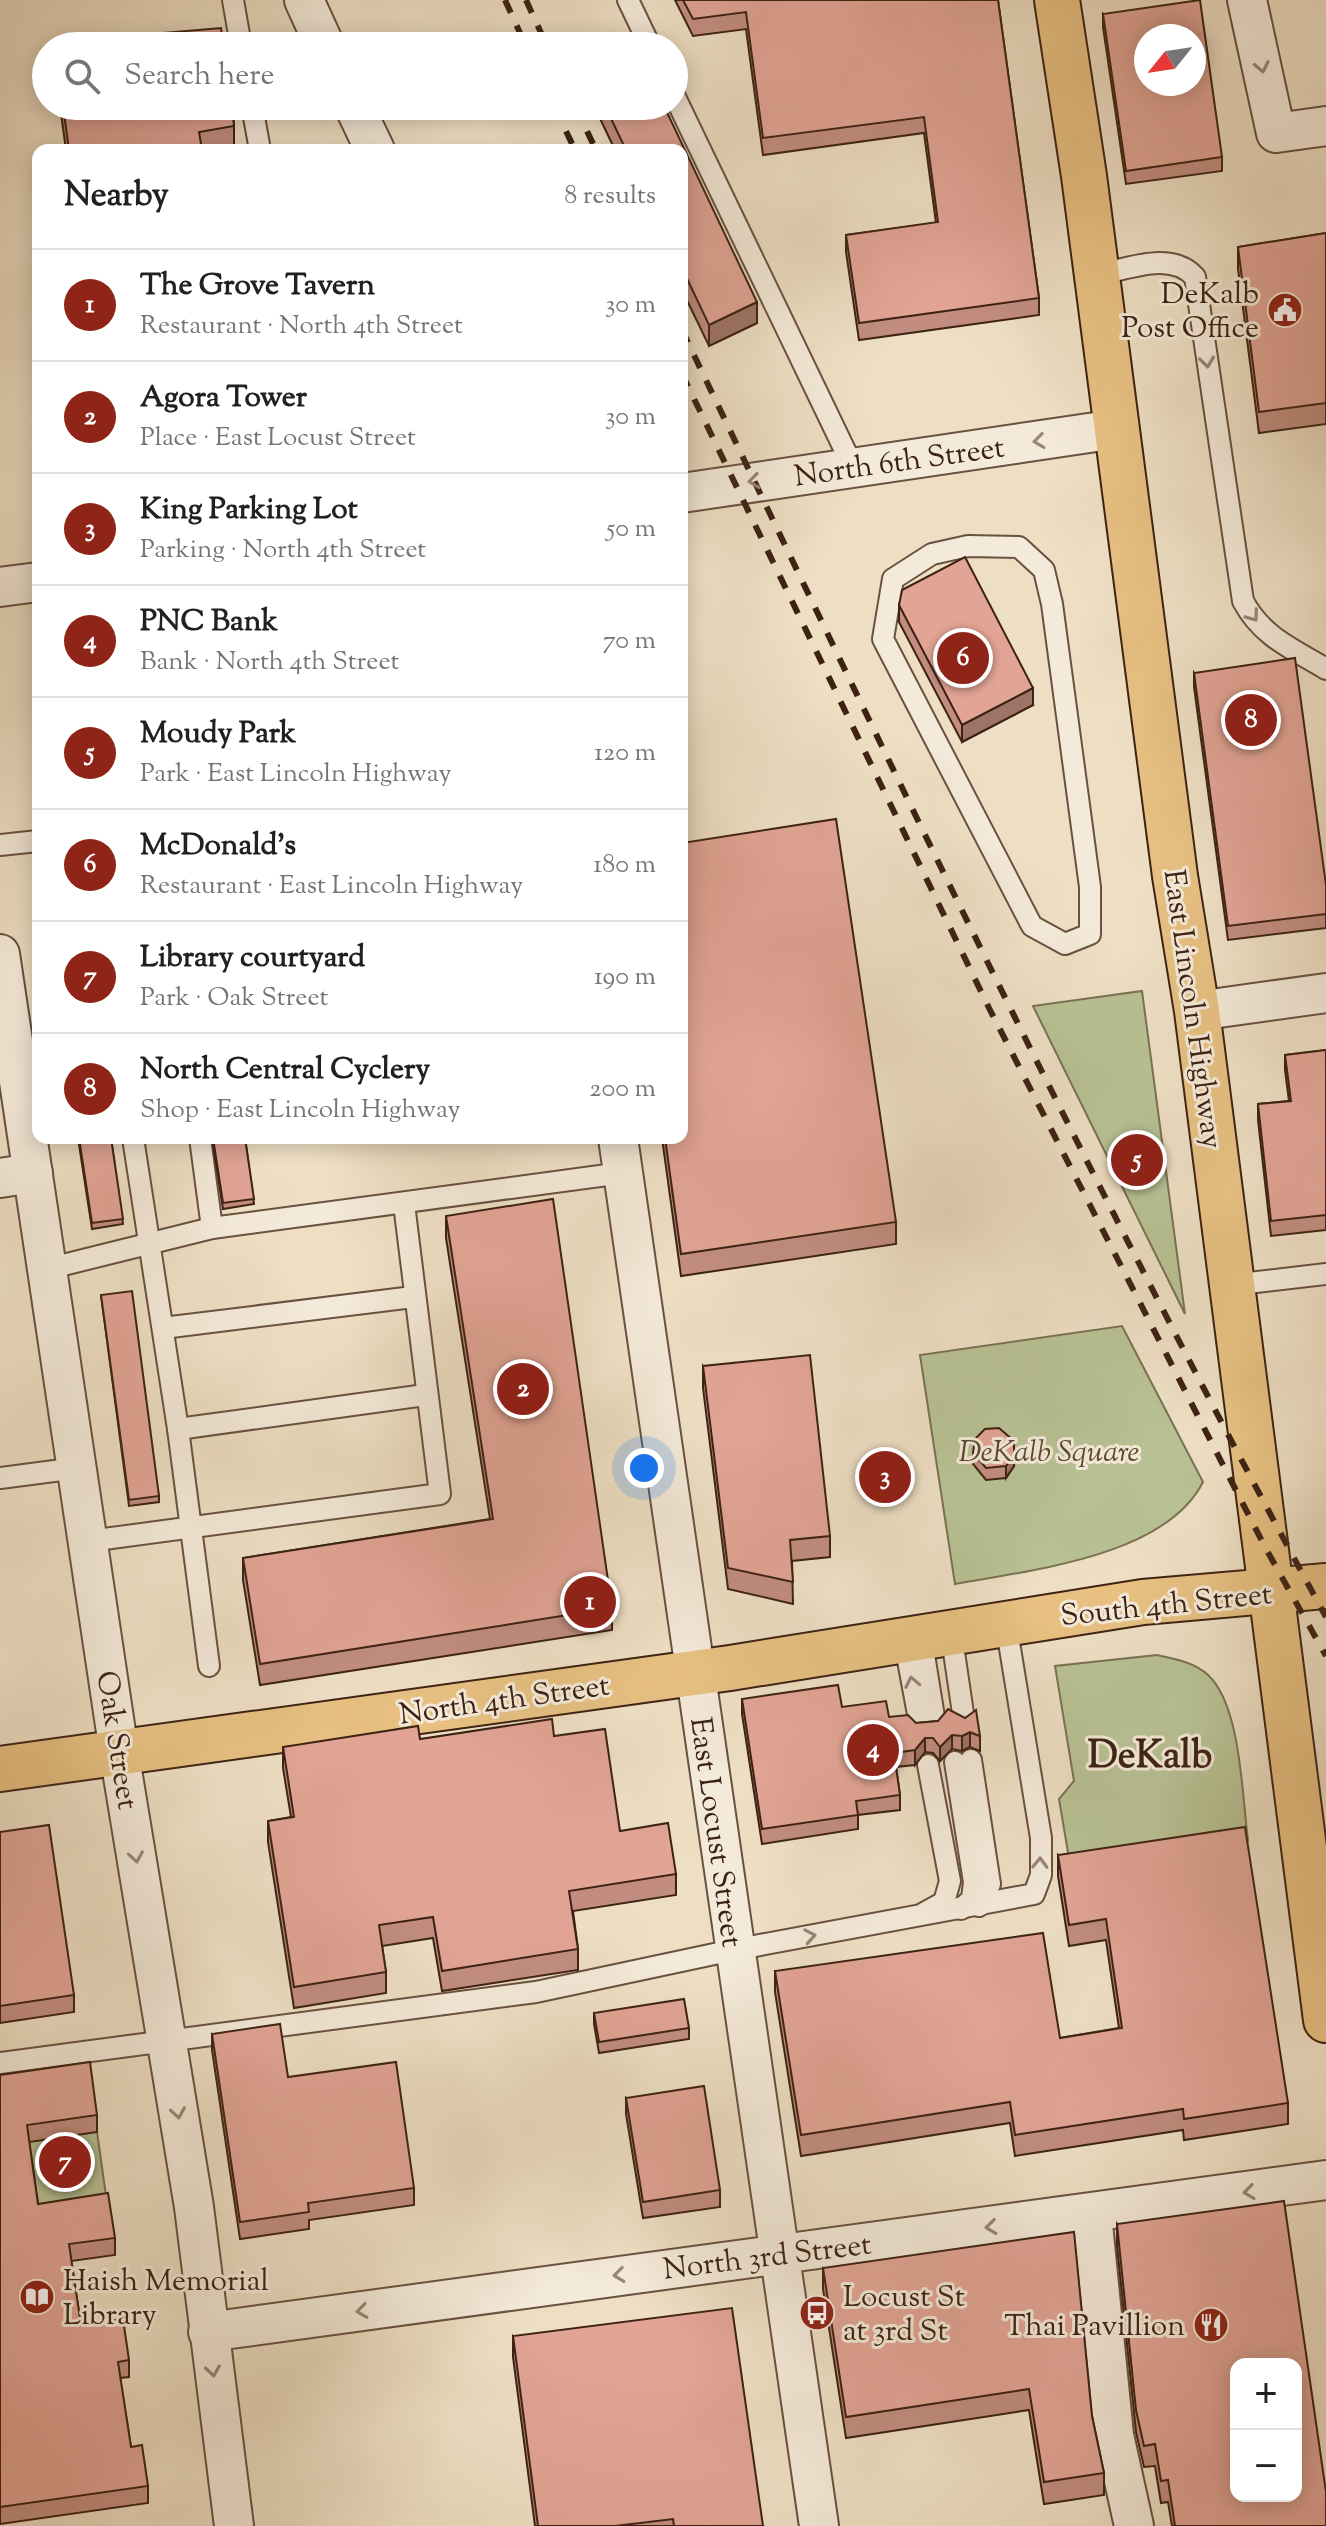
<!DOCTYPE html>
<meta charset="utf-8">
<style>
:root{--surface:#fff;--page:#f6f6f6;--text:#202124;--muted:#757577;--line:#e0e0e0;--accent:#8f2418}
body{margin:0;font-family:"Sorts Mill Goudy",serif;background:var(--page);color:var(--text)}
.controls{position:absolute;right:24px;bottom:24px;display:grid;overflow:hidden;border-radius:16px;box-shadow:0 4px 20px #0003}
.controls button{width:72px;height:72px;display:grid;place-items:center;padding:0;border:0;border-bottom:2px solid var(--line);background:var(--surface);color:var(--text);font:40px sans-serif}
.compass{position:absolute;left:1134px;top:24px;width:72px;height:72px;border-radius:50%;background:var(--surface);box-shadow:0 4px 20px #0003;rotate:240deg}
.you{position:absolute;left:644px;top:1468px;width:28px;height:28px;margin:-20px;border:6px solid #fff;border-radius:50%;background:#1a73e8;box-shadow:0 0 0 12px #1a73e833}
.badge{display:grid;place-items:center;width:52px;height:52px;border-radius:50%;background:var(--accent);color:#fff;font-size:26px;font-weight:700}
.pin{position:absolute;translate:-50% -50%;border:4px solid #fff;box-shadow:0 2px 8px #0006}
.list{margin:0;padding:0;list-style:none}
h2{display:flex;justify-content:space-between;align-items:center;height:104px;margin:0;padding:0 32px;font-size:34px}
h2 small{font-size:26px;font-weight:400;color:var(--muted)}
.list li{display:grid;grid-template-columns:52px 1fr auto;gap:24px;align-items:center;box-sizing:border-box;height:112px;padding:0 32px;border-top:2px solid var(--line)}
.list b{display:block;font-size:30px;white-space:nowrap}
.list p{margin:0;font-size:26px;white-space:nowrap;color:var(--muted)}
.list em{font-size:26px;font-style:normal;color:var(--muted)}
.icon{flex:none;width:44px;height:44px;fill:none;stroke:currentColor;stroke-width:2;stroke-linecap:round;stroke-linejoin:round}
.map{position:relative;flex:none;width:1326px;height:2526px;overflow:hidden}
.search{position:absolute;background:var(--surface);box-shadow:0 4px 20px #0003;left:32px;top:32px;width:656px;height:88px;display:flex;align-items:center;gap:20px;box-sizing:border-box;padding:0 28px;border-radius:44px;color:var(--muted);font-size:30px}
.panel{position:absolute;background:var(--surface);box-shadow:0 4px 20px #0003;left:32px;top:144px;width:656px;height:1000px;border-radius:16px}
.map>svg:first-child{display:block}
</style>
<div class="map">
<svg width="1326" height="2526" viewBox="0 0 1326 2526">
<rect width="100%" height="100%" fill="#eedfc4"/>
<filter id="stains"><feTurbulence type="fractalNoise" baseFrequency=".0025" numOctaves="4"/><feColorMatrix values="0 0 0 0 .2 0 0 0 0 .09 0 0 0 0 .02 0 0 0 .5 -.17"/></filter>
<radialGradient id="worn" r=".72"><stop offset=".6" stop-color="#630" stop-opacity="0"/><stop offset="1" stop-color="#630" stop-opacity=".3"/></radialGradient>
<!-- green -->
<g fill="#b8c295" stroke="#7a7254" stroke-width="2">
<polygon points="1142,991 1185,1314 1033,1006"/>
<path d="M1122,1326L1203,1482C1165,1557 1030,1570 955,1584L920,1355Z"/>
<path d="M1157,1655C1174,1659 1194,1662 1208,1675C1241,1705 1242,1796 1248,1840L1245,1848L1071,1870L1059,1799L1074,1781L1055,1666Z"/>
<polygon points="97,2132 108,2210 38,2221 27,2142"/>
</g>
<g fill="none" stroke-linecap="round" stroke-linejoin="round">
<defs>
<g id="service">
<polyline points="233,0 241,46"/>
<polyline points="628,0 650,46"/>
<polyline points="674,95 853,467"/>
<polyline points="252,106 260,150"/>
<path d="M1097,275C1128,269 1171,250 1195,277L1243,601C1262,637 1293,649 1326,669"/>
<polygon points="968,546 1019,547 1044,570 1052,604 1090,887 1090,934 1065,944 1032,926 883,639 893,579 932,554"/>
<polyline points="0,845 38,841"/>
<polyline points="133,1138 178,1429 209,1666"/>
<polyline points="200,1138 212,1228 622,1173"/>
<polyline points="47,1269 212,1228"/>
<polyline points="1231,1285 1326,1274"/>
<polyline points="163,1328 413,1297"/>
<polyline points="178,1429 425,1395"/>
<polyline points="0,1478 77,1468"/>
<polyline points="89,1541 440,1494 404,1204"/>
<polyline points="951,1632 964,1720"/>
<polyline points="921,1636 935,1723"/>
<polyline points="904,1639 920,1725"/>
<polyline points="971,1760 990,1884 979,1906"/>
<polyline points="955,1762 974,1882 972,1899 961,1909"/>
<polyline points="924,1913 944,1902 950,1881 928,1765"/>
<polyline points="0,2063 536,1992 733,1950 1034,1894 1041,1875 1041,1838 1006,1624"/>
</g>
<g id="minor">
<polyline points="304,0 325,46"/>
<polyline points="1247,0 1276,133 1326,126"/>
<polyline points="354,106 375,150"/>
<polyline points="682,493 1116,429"/>
<polyline points="0,587 38,582"/>
<polyline points="0,954 119,1752 194,2207 234,2526"/>
<polyline points="1197,1011 1326,993"/>
<polyline points="618,1138 819,2526"/>
<polyline points="0,1178 33,1173"/>
<polyline points="1092,2214 1114,2435 1134,2526"/>
<polyline points="208,2332 1326,2180"/>
</g>
<g id="primary">
<polyline points="1057,0 1084,176 1175,876 1197,1011 1326,2020"/>
<polyline points="0,1769 730,1668 1143,1602 1326,1586"/>
</g>
</defs>
<!-- service casing -->
<use href="#service" stroke="#695140" stroke-width="24"/>
<!-- minor casing -->
<use href="#minor" stroke="#695140" stroke-width="42"/>
<!-- primary casing -->
<use href="#primary" stroke="#3d2214" stroke-width="48"/>
<!-- service -->
<use href="#service" stroke="#f4ead9" stroke-width="20"/>
<!-- minor -->
<use href="#minor" stroke="#f4ead9" stroke-width="38"/>
<!-- primary -->
<use href="#primary" stroke="#e7c082" stroke-width="44"/>
<!-- rail -->
<g stroke="#3d2214" stroke-width="6" stroke-dasharray="14 14" stroke-linecap="butt">
<polyline points="505,0 526,46"/>
<polyline points="526,0 547,46"/>
<polyline points="554,106 575,150"/>
<polyline points="575,106 596,150"/>
<path d="M682,330C889,763 1096,1196 1326,1617"/>
<polyline points="682,374 989,1008 1265,1547 1326,1656"/>
</g>
</g>
<!-- wall -->
<g fill="#c28d80" stroke="#3d2214" stroke-width="2">
<polygon points="675,0 998,0 1039,298 1039,315 859,340 846,252 846,235 936,223 924,133 763,155 746,29 693,36"/>
<polygon points="1103,14 1222,157 1222,171 1126,184 1103,27"/>
<polygon points="60,106 232,106 234,126 234,147 219,150 66,150"/>
<polygon points="594,106 664,106 757,323 709,346 682,290 682,150 615,150"/>
<polygon points="1326,233 1326,424 1259,433 1238,269 1238,247"/>
<polygon points="899,605 1033,705 962,742 899,622"/>
<polygon points="1194,673 1326,885 1326,928 1228,940 1194,687"/>
<polygon points="1326,1050 1326,1230 1271,1236 1258,1120 1258,1104 1289,1101 1285,1070 1285,1055"/>
<polygon points="78,1138 111,1138 123,1224 92,1229"/>
<polygon points="212,1138 245,1138 254,1204 223,1209"/>
<polygon points="662,1138 682,1138 896,1222 896,1244 681,1276"/>
<polygon points="446,1216 612,1608 612,1630 260,1685 243,1580 243,1558 490,1519 446,1238"/>
<polygon points="101,1295 159,1496 159,1502 129,1506"/>
<polygon points="703,1366 830,1536 830,1557 792,1561 793,1604 728,1589 703,1388"/>
<polygon points="973,1453 1014,1466 1006,1478 986,1480 973,1464"/>
<polygon points="742,1699 842,1707 916,1723 938,1721 980,1736 980,1751 970,1747 962,1751 952,1749 940,1761 933,1753 925,1752 915,1765 896,1767 900,1795 900,1810 858,1815 858,1829 762,1844 742,1714"/>
<polygon points="554,1736 620,1831 676,1874 676,1895 573,1911 578,1949 578,1970 442,1991 433,1938 382,1946 386,1972 386,1993 294,2008 268,1842 268,1821 291,1817 283,1768 283,1747 420,1739"/>
<polygon points="0,1832 74,1995 74,2012 0,2023"/>
<polygon points="1058,1855 1288,2103 1288,2124 1184,2140 1183,2130 1015,2156 1010,2123 801,2156 775,1992 775,1971 1060,2038 1119,2028 1106,1940 1069,1946 1058,1876"/>
<polygon points="594,2013 689,2028 689,2039 599,2053 594,2024"/>
<polygon points="212,2034 288,2077 414,2188 414,2205 309,2220 309,2229 240,2239 212,2050"/>
<polygon points="0,2075 97,2115 97,2132 29,2142 38,2204 115,2238 115,2255 71,2261 81,2325 129,2360 129,2377 120,2378 131,2447 148,2486 148,2503 0,2524"/>
<polygon points="626,2098 720,2190 720,2207 643,2218 626,2114"/>
<polygon points="1117,2224 1326,2526 1172,2526 1168,2502 1161,2503 1155,2466 1144,2467 1136,2432 1117,2246"/>
<polygon points="823,2268 1092,2416 1104,2473 1104,2495 1044,2504 1029,2410 846,2438 823,2289"/>
<polygon points="513,2336 763,2526 535,2526 513,2357"/>
</g>
<!-- shaded-wall -->
<g fill="#9e7368" stroke="#3d2214" stroke-width="2">
<polygon points="757,302 757,323 709,346 709,325"/>
<polygon points="1033,688 1033,705 962,742 962,725"/>
<polygon points="1014,1455 1014,1466 1006,1478 1006,1466"/>
<polygon points="970,1732 970,1747 962,1751 962,1736"/>
<polygon points="952,1735 952,1749 940,1761 940,1747"/>
<polygon points="925,1738 925,1752 915,1765 915,1750"/>
</g>
<!-- building -->
<g fill="#e1a495" stroke="#3d2214" stroke-width="2" fill-rule="evenodd">
<polygon points="683,0 998,0 1039,298 859,323 846,235 938,222 924,117 763,138 746,12 693,19"/>
<path d="M1200,0L1222,157L1126,171L1103,14ZM1146,36H1194V84H1146Z"/>
<polygon points="221,28 224,46 130,46 129,36"/>
<polygon points="63,106 232,106 234,126 199,132 202,150 69,150"/>
<polygon points="605,106 664,106 757,302 709,325 682,268 682,150 626,150"/>
<polygon points="1326,233 1326,403 1259,412 1238,247"/>
<polygon points="965,557 1033,688 962,725 899,605 902,590"/>
<polygon points="1295,658 1326,885 1326,914 1228,926 1194,673"/>
<polygon points="836,819 896,1222 681,1254 665,1138 682,1138 682,843"/>
<polygon points="1326,1050 1326,1215 1271,1221 1258,1104 1291,1101 1285,1055"/>
<polygon points="79,1138 111,1138 123,1219 92,1223"/>
<polygon points="213,1138 245,1138 254,1199 223,1203"/>
<polygon points="553,1199 612,1608 260,1664 243,1558 493,1519 446,1216"/>
<polygon points="132,1291 159,1496 129,1500 101,1295"/>
<polygon points="810,1355 830,1536 790,1540 793,1582 728,1568 703,1366"/>
<polygon points="999,1428 1014,1441 1014,1455 1006,1466 986,1468 973,1453 975,1439 985,1429"/>
<polygon points="838,1685 842,1707 886,1701 889,1717 908,1715 916,1723 938,1721 948,1709 965,1718 976,1710 980,1736 970,1732 962,1736 952,1735 940,1747 933,1738 925,1738 915,1750 894,1753 900,1795 856,1801 858,1815 762,1829 742,1699"/>
<polygon points="552,1719 554,1736 605,1729 620,1831 668,1823 676,1874 569,1891 578,1949 442,1971 433,1917 379,1925 386,1972 294,1987 268,1821 294,1817 283,1747 418,1726 420,1739"/>
<polygon points="49,1825 74,1995 0,2006 0,1832"/>
<polygon points="1245,1827 1288,2103 1184,2119 1183,2109 1015,2135 1010,2102 801,2135 775,1971 1043,1933 1060,2038 1122,2028 1106,1919 1069,1925 1058,1855"/>
<polygon points="684,1999 689,2028 599,2042 594,2013"/>
<polygon points="280,2024 288,2077 396,2062 414,2188 308,2203 309,2212 240,2222 212,2034"/>
<polygon points="90,2062 97,2115 27,2125 38,2204 108,2193 115,2238 69,2244 81,2325 123,2319 129,2360 118,2362 131,2447 142,2445 148,2486 0,2507 0,2075"/>
<polygon points="704,2086 720,2190 643,2202 626,2098"/>
<path d="M1284,2201L1326,2492V2526H1175L1168,2480L1161,2481L1155,2444L1144,2446L1136,2410L1117,2224ZM1236,2364H1296V2496H1236Z"/>
<polygon points="1074,2232 1092,2416 1104,2473 1044,2482 1029,2389 846,2417 823,2268"/>
<polygon points="732,2308 763,2526 674,2526 673,2519 615,2526 538,2526 513,2336"/>
</g>
<!-- one-way arrows -->
<defs><path id="oneway-chevron" d="M-2-3.5L2.5 0L-2 3.5" fill="none" stroke-width="1.6" stroke-linecap="round" stroke-linejoin="round" transform="scale(2)"/></defs>
<g stroke="#988676">
<use href="#oneway-chevron" transform="translate(1262 67) rotate(78)"/>
<use href="#oneway-chevron" transform="translate(1207 362) rotate(83)"/>
<use href="#oneway-chevron" transform="translate(1039 441) rotate(173)"/>
<use href="#oneway-chevron" transform="translate(754 481) rotate(172)"/>
<use href="#oneway-chevron" transform="translate(1253 616) rotate(54)"/>
<use href="#oneway-chevron" transform="translate(912 1682) rotate(-101)"/>
<use href="#oneway-chevron" transform="translate(136 1857) rotate(81)"/>
<use href="#oneway-chevron" transform="translate(1040 1863) rotate(-88)"/>
<use href="#oneway-chevron" transform="translate(810 1936) rotate(-10)"/>
<use href="#oneway-chevron" transform="translate(178 2113) rotate(81)"/>
<use href="#oneway-chevron" transform="translate(1249 2192) rotate(172)"/>
<use href="#oneway-chevron" transform="translate(991 2227) rotate(173)"/>
<use href="#oneway-chevron" transform="translate(619 2275) rotate(173)"/>
<use href="#oneway-chevron" transform="translate(362 2311) rotate(172)"/>
<use href="#oneway-chevron" transform="translate(213 2371) rotate(82)"/>
</g>
<!-- icons -->
<defs>
<symbol id="civic-disc" viewBox="-11 -11 22 22"><circle r="9.5" fill="#8f2418" stroke="#f4ead9"/><path d="M-.6-6.5H3V-4.5H.6V-3L4-1V1h2V6H-6V1h2V-1L-.6-3ZM-1.2 2.5V6h2.4V2.5Z" fill="#fff"/></symbol>
<symbol id="library-disc" viewBox="-11 -11 22 22"><circle r="9.5" fill="#8f2418" stroke="#f4ead9"/><path d="M-6-4Q-3-5.5-.7-3.5V5Q-3 3-6 4ZM6-4Q3-5.5 .7-3.5V5Q3 3 6 4Z" fill="#fff"/></symbol>
<symbol id="bus-disc" viewBox="-11 -11 22 22"><circle r="9.5" fill="#8f2418" stroke="#f4ead9"/><path d="M-5-6H5V4H4V6H2V4H-2V6H-4V4H-5ZM-3.5-4V0h7V-4ZM-3.5 1.2v1.5H-2V1.2ZM2 1.2v1.5H3.5V1.2Z" fill="#fff"/></symbol>
<symbol id="restaurant-disc" viewBox="-11 -11 22 22"><circle r="9.5" fill="#8f2418" stroke="#f4ead9"/><path d="M-5-6h1v4h1v-4h1v4h1v-4h1v5L-1.5 .5V6h-2V.5L-5-1ZM5-6V6H3V1.5H1.5Q1.5-4 5-6Z" fill="#fff"/></symbol>
</defs>
<g fill-rule="evenodd">
<use href="#civic-disc" x="1265" y="290" width="40" height="40"/>
<use href="#library-disc" x="17" y="2277" width="40" height="40"/>
<use href="#bus-disc" x="797" y="2293" width="40" height="40"/>
<use href="#restaurant-disc" x="1191" y="2305" width="40" height="40"/>
</g>
<g text-anchor="middle" stroke-width="6" stroke-linejoin="round" paint-order="stroke">
<!-- poi labels -->
<g font-size="30" fill="#3d2214" stroke="#f4ead9" text-anchor="end">
<text x="1259" y="303">DeKalb<tspan x="1259" dy="34">Post Office</tspan></text>
<text x="63" y="2290" text-anchor="start">Haish Memorial<tspan x="63" dy="34">Library</tspan></text>
<text x="843" y="2306" text-anchor="start">Locust St<tspan x="843" dy="34">at 3rd St</tspan></text>
<text x="1185" y="2335">Thai Pavillion</text>
</g>
<!-- street labels -->
<g font-size="30" fill="#3d2214" stroke="#f4ead9">
<text transform="translate(899 461) rotate(-8)" y="10">North 6th Street</text>
<text transform="translate(1194 1009) rotate(82)" y="10">East Lincoln Highway</text>
<text transform="translate(1166 1604) rotate(-6)" y="10">South 4th Street</text>
<text transform="translate(504 1699) rotate(-8)" y="10">North 4th Street</text>
<text transform="translate(118 1740) rotate(81)" y="10">Oak Street</text>
<text transform="translate(717 1832) rotate(82)" y="10">East Locust Street</text>
<text transform="translate(767 2256) rotate(-7)" y="10">North 3rd Street</text>
</g>
<!-- park labels -->
<g font-size="30" font-style="italic" fill="#5c4a34" stroke="#f4ead9">
<text x="1049" y="1461">DeKalb Square</text>
</g>
<!-- district labels -->
<g font-size="38" font-weight="bold" fill="#3d2214" stroke="#f4ead9">
<text x="1150" y="1767">DeKalb</text>
</g>
</g>
<rect width="100%" height="100%" filter="url(#stains)"/>
<rect width="100%" height="100%" fill="url(#worn)"/>
</svg>
<div class="controls">
<button>+</button>
<button>−</button>
</div>
<svg class="compass" viewBox="-18 -18 36 36"><path d="M0-13l5 13h-10z" fill="#e53935"/><path d="M0 13l5-13h-10z" fill="#757577"/></svg>
<div class="you"></div>
<div class="pin badge" style="left:590px;top:1602px">1</div>
<div class="pin badge" style="left:523px;top:1389px">2</div>
<div class="pin badge" style="left:885px;top:1477px">3</div>
<div class="pin badge" style="left:873px;top:1750px">4</div>
<div class="pin badge" style="left:1137px;top:1160px">5</div>
<div class="pin badge" style="left:963px;top:658px">6</div>
<div class="pin badge" style="left:65px;top:2162px">7</div>
<div class="pin badge" style="left:1251px;top:720px">8</div>
<div class="search"><svg class="icon" aria-label="search" viewBox="0 0 24 24"><circle cx="10" cy="10" r="6"/><path d="M15 15l6 6"/></svg>Search here</div>
<section class="panel">
<h2>Nearby<small>8 results</small></h2>
<ul class="list">
<li><span class="badge">1</span><div><b>The Grove Tavern</b><p>Restaurant · North 4th Street</p></div><em>30 m</em></li>
<li><span class="badge">2</span><div><b>Agora Tower</b><p>Place · East Locust Street</p></div><em>30 m</em></li>
<li><span class="badge">3</span><div><b>King Parking Lot</b><p>Parking · North 4th Street</p></div><em>50 m</em></li>
<li><span class="badge">4</span><div><b>PNC Bank</b><p>Bank · North 4th Street</p></div><em>70 m</em></li>
<li><span class="badge">5</span><div><b>Moudy Park</b><p>Park · East Lincoln Highway</p></div><em>120 m</em></li>
<li><span class="badge">6</span><div><b>McDonald's</b><p>Restaurant · East Lincoln Highway</p></div><em>180 m</em></li>
<li><span class="badge">7</span><div><b>Library courtyard</b><p>Park · Oak Street</p></div><em>190 m</em></li>
<li><span class="badge">8</span><div><b>North Central Cyclery</b><p>Shop · East Lincoln Highway</p></div><em>200 m</em></li>
</ul>
</section>
</div>
